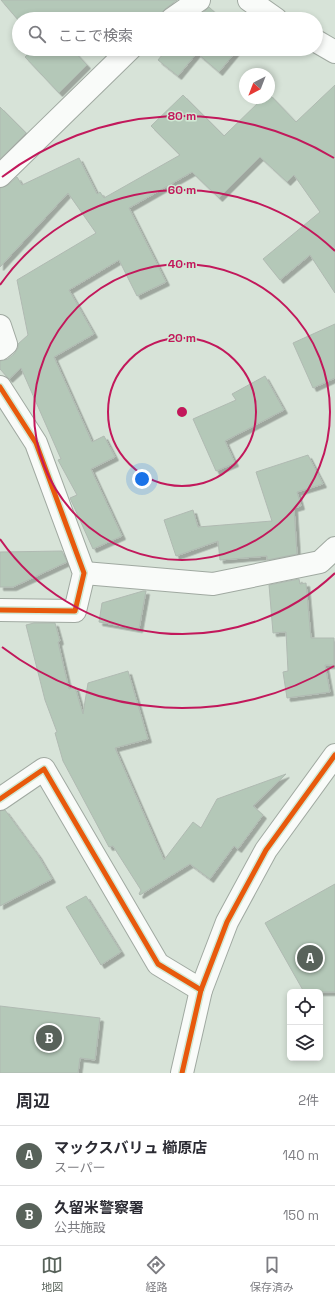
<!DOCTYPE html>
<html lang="ja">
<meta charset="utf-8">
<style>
:root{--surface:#fff;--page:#f2f2f3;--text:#2b2b33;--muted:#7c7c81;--line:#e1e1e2;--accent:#58625a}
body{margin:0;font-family:"Space Grotesk","Noto Sans JP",sans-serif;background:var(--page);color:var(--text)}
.controls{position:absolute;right:12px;bottom:12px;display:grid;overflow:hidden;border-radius:6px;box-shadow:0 2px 6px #0003}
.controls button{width:36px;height:36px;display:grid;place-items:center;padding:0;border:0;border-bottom:1px solid var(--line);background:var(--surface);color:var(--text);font:20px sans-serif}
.compass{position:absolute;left:239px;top:68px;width:36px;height:36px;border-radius:50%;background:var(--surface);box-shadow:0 2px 6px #0003;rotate:222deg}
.you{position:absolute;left:142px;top:479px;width:14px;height:14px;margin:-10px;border:3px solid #fff;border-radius:50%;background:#1a73e8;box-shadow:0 0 0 6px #1a73e833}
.badge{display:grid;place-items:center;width:26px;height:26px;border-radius:50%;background:var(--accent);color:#fff;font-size:13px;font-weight:700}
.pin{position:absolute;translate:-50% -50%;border:2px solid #fff;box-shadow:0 1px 4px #0006}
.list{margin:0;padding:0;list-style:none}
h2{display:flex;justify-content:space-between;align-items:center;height:52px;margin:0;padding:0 16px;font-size:17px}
h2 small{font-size:13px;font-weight:400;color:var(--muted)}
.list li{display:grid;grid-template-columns:26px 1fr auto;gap:12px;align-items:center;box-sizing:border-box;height:60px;padding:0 16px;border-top:1px solid var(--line)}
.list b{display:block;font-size:15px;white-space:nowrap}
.list p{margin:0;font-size:13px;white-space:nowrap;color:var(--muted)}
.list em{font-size:13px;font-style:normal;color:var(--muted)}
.icon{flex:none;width:22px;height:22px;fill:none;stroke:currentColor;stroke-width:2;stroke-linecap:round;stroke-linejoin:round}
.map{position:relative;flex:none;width:335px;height:1073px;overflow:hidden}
.search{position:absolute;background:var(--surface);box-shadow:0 2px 6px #0003;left:12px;right:12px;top:12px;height:44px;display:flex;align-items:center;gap:10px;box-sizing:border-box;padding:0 14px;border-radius:22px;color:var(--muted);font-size:15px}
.sheet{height:172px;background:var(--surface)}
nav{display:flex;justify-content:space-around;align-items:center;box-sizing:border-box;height:56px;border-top:1px solid var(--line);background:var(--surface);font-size:11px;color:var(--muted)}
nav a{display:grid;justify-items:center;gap:2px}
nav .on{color:var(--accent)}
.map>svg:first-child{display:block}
</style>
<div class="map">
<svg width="335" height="1073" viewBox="0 0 335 1073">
<defs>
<filter id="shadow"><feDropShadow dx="3.5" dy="3.5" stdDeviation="0" flood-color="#0004"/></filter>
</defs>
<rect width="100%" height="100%" fill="#d7e3d8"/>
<!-- building -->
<g fill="#b4c8b8" stroke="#b0bab2" filter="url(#shadow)">
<polygon points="1,0 177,0 165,9 160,19 19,19 19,21"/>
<polygon points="209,7 222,19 194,19 206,10"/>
<polygon points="33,49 72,49 87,65 59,93 25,57"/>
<polygon points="167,49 238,49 219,72 197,53 178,76 158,60"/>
<polygon points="335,85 335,293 310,255 280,280 263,259 320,212 294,175 287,182 260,157 219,198 192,172 129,208 166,282 137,296 119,260 69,290 94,334 54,357 92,442 104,436 115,457 91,469 122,536 93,549 70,498 77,495 58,460 61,459 21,368 9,379 0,369 0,361 8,359 14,354 18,348 18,344 28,335 17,280 96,233 68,193 0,267 0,188 8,185 17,177 22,185 79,158 97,194 100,192 104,198 180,155 151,126 183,95 224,136 263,98 269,98 269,94 296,122"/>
<polygon points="0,107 26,133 0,159"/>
<polygon points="335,324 335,378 313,388 293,343"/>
<polygon points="265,376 284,410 225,441 235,463 216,471 193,419 236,400 232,394"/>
<polygon points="308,455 323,484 297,492 301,506 294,508 297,554 267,560 267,556 220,560 218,541 176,556 164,520 193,510 198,527 272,521 256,472"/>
<polygon points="62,551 67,562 13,587 0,587 0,552"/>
<polygon points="299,579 300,584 306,583 311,638 334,638 334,665 325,665 330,692 287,698 283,672 288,671 286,632 273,633 269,585"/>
<polygon points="143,591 146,591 139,629 99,622 102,603"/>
<polygon points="34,623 55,623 60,641 58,642 69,689 75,687 83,714 88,683 128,671 148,739 115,748 164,860 193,822 201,828 217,799 286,774 253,806 263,815 238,849 234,846 210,879 190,864 140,895 139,894 141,890 113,846 109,847 63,761 55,733 57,732 45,700 26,625"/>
<polygon points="5,810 38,855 52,879 0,906 0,811"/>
<polygon points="335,884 335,992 304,992 265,923"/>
<polygon points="86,896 121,952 101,965 66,907"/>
<polygon points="0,1006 100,1018 95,1060 80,1058 78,1073 0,1073"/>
</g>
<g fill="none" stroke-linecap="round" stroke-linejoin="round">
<defs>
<g id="minor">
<polyline points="249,0 276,19"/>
<polyline points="172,19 199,0"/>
<polyline points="316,41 335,52"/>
<polyline points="0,176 130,49"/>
<polyline points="0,326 6,344 0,349"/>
<polyline points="0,387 36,443 84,573 75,611 0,610"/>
<polyline points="84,573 213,584 320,562 335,548"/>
<polyline points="0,799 44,769 158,964 201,990"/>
<polyline points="182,1073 201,990 227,922 266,850 335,755"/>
</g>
</defs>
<!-- minor casing -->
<use href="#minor" stroke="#a0a9a1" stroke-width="24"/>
<!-- minor -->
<use href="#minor" stroke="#f9fbf9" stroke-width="22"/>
<defs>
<g id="cycleway">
<polyline points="0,387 36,443 84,573 75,611 0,610"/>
<polyline points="0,799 44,769 158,964 201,990"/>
<polyline points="182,1073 201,990 227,922 266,850 335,755"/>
</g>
</defs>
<!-- cycleway casing -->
<use href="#cycleway" stroke="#d1e9d5" stroke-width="8"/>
<!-- cycleway -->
<use href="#cycleway" stroke="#e8590c" stroke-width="5"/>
</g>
<!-- distance rings -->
<g fill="none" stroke="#c2185b" stroke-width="2">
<circle cx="182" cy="412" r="74"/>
<circle cx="182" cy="412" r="148"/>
<path d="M335 573A222 222 0 0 1 0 539M0 285A222 222 0 0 1 335 251"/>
<path d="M334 666A296 296 0 0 1 2 647M2 177A296 296 0 0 1 334 158"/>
</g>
<circle cx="182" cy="412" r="6" fill="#c2185b" stroke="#d1e9d5" stroke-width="2"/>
<g font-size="12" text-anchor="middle" font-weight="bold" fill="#c2185b" stroke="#d1e9d5" stroke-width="3" stroke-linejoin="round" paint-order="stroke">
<text x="182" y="120">80 m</text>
<text x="182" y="194">60 m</text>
<text x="182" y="268">40 m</text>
<text x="182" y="342">20 m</text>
</g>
</svg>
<div class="controls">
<button><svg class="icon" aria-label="locate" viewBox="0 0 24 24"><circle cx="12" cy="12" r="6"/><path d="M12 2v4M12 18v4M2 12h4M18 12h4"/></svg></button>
<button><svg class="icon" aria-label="layers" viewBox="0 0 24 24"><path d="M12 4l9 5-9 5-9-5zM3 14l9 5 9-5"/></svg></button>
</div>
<svg class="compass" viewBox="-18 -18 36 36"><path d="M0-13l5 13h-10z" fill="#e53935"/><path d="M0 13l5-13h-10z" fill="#7c7c81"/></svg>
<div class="you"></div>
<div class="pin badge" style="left:310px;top:958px">A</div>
<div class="pin badge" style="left:49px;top:1038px">B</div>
<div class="search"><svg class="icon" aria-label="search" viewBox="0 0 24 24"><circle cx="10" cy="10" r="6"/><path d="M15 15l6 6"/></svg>ここで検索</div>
</div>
<section class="sheet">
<h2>周辺<small>2件</small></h2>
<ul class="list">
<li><span class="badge">A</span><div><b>マックスバリュ 櫛原店</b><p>スーパー</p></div><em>140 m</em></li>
<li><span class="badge">B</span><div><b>久留米警察署</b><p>公共施設</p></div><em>150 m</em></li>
</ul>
</section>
<nav>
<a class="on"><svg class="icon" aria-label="map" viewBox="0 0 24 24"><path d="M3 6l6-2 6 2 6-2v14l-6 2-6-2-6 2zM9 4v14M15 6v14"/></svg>地図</a>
<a><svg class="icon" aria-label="directions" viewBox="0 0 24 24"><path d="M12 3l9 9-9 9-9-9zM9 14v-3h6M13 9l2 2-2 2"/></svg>経路</a>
<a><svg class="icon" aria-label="saved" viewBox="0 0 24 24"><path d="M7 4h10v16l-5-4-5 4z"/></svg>保存済み</a>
</nav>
